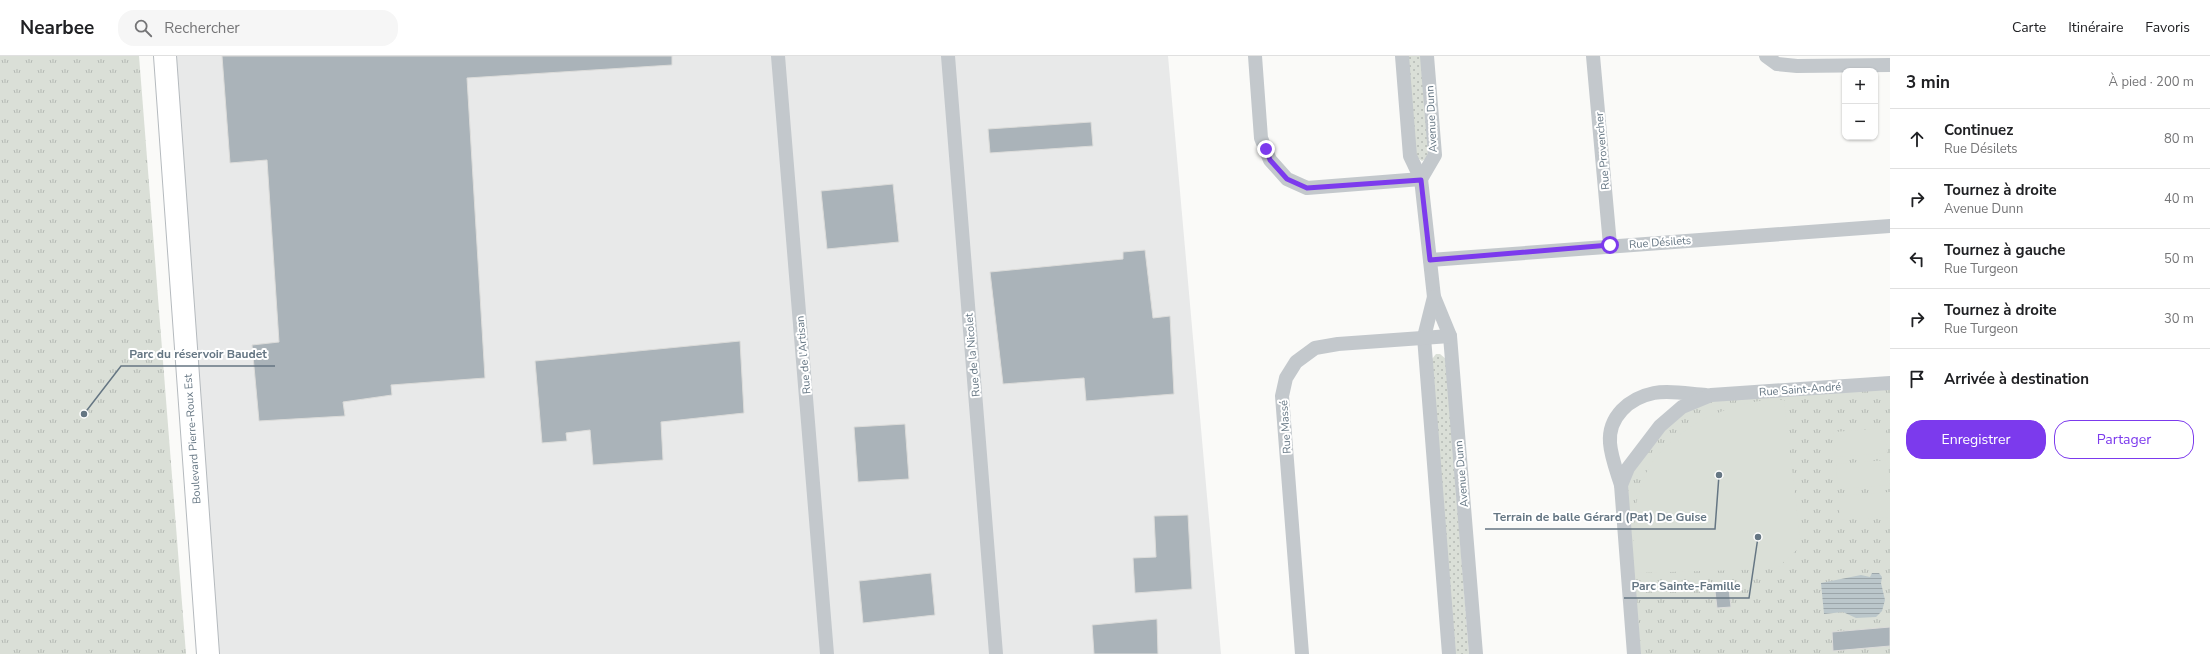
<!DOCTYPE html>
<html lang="fr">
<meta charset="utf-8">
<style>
:root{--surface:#fff;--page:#f6f6f6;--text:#202124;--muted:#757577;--line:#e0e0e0;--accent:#7c3aed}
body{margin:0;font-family:"Nunito Sans",sans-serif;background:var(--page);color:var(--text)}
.controls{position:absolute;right:12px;top:12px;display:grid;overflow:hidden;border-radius:8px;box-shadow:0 1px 3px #0004}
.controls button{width:36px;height:36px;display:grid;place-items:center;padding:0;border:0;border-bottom:1px solid var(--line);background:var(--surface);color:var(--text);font:20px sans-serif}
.stop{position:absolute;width:12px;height:12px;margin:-9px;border:3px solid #7c3aed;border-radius:50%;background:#fff}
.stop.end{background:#7c3aed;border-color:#fff;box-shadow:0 1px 4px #0008}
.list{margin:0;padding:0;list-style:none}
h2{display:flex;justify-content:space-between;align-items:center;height:52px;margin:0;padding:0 16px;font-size:17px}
h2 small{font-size:13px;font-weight:400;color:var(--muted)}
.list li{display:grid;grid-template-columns:26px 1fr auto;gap:12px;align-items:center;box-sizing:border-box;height:60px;padding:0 16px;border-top:1px solid var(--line)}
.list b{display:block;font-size:15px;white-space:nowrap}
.list p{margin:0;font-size:13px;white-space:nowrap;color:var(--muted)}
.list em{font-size:13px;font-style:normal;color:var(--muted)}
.actions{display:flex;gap:8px;padding:12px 16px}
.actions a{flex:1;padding:9px 0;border:1px solid var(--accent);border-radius:16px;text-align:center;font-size:14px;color:var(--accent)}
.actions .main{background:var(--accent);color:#fff}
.icon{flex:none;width:22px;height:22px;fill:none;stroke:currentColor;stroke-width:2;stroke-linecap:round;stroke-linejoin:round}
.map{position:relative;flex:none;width:1890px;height:598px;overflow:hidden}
header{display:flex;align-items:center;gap:24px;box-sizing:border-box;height:56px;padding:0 20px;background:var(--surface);border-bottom:1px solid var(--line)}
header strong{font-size:19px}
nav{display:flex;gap:22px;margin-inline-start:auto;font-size:14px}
.search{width:280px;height:36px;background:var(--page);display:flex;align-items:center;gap:10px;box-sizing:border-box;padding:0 14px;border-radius:16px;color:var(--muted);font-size:15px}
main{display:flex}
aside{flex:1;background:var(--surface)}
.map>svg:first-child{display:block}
</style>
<header>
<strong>Nearbee</strong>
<div class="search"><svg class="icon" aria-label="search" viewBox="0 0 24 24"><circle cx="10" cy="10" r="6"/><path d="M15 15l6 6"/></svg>Rechercher</div>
<nav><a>Carte</a><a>Itinéraire</a><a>Favoris</a></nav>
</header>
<main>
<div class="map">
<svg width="1890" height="598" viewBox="0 0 1890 598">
<defs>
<pattern id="grass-dots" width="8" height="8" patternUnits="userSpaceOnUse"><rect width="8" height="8" fill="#dadfd7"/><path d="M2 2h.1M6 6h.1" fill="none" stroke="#b4b9b4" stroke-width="1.8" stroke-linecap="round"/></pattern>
<pattern id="park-tufts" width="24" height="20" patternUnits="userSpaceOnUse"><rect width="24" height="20" fill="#dadfd7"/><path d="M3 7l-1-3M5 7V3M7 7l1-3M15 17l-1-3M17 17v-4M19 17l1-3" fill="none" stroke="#b4b9b4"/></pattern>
<pattern id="water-rules" width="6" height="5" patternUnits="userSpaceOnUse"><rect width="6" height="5" fill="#bbc7cb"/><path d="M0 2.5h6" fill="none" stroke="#9ca6aa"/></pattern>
</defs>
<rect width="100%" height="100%" fill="#fafaf8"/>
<!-- built -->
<polygon fill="#e8e9e9" points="165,0 1168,0 1221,598 208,598"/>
<!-- grass -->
<g fill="url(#grass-dots)">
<polygon points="1408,0 1423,0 1431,100 1422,105 1416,101"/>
<polygon points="1436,298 1440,298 1446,303 1469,598 1454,598 1432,303"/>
</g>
<!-- park -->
<g fill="url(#park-tufts)">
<polygon points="0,0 139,0 186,598 0,598"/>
<polygon points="1890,327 1890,598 1634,598 1621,429 1650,380 1711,339"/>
</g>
<!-- garden -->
<g fill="#dadfd7">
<path d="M1784,344L1801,490L1776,513L1634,517C1634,489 1632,459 1640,432C1654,385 1708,355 1753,346C1763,344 1774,344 1784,344Z"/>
<polygon points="1886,372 1887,397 1835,401 1833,376"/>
<polygon points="1888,404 1890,429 1838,433 1836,408"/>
<polygon points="1890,436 1890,461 1840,464 1838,440"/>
</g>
<!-- water -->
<polygon fill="url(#water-rules)" points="1872,517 1879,517 1882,521 1881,527 1885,544 1882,555 1876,561 1856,562 1843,556 1824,558 1821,527 1861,519 1870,521"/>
<!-- building -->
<g fill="#aab3b9" stroke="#dcdcda">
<polygon points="222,0 672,0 672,9 467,22 485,322 391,329 392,339 343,346 345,360 259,365 252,289 279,286 267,104 230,107"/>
<polygon points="1091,66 1093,90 990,97 988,73"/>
<polygon points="893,128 899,186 827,193 821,135"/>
<polygon points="1145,194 1153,262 1170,260 1174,338 1086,345 1084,322 1003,328 990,216 1123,203 1123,196"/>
<polygon points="740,285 744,357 661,366 663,404 593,409 590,374 566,377 567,385 542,387 535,305"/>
<polygon points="905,368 909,423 858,426 854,371"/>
<polygon points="1188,459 1192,533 1135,537 1133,502 1156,501 1154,460"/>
<polygon points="931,517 935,559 863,567 859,525"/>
<polygon points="1729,533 1731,551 1717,552 1715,535"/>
<polygon points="1157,563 1158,598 1094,598 1092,569"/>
<polygon points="1890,571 1890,590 1833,595 1832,576"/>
</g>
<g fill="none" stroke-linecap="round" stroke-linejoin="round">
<defs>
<polyline id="primary" points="165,0 208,598"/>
</defs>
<!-- primary casing -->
<use href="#primary" stroke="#b5babe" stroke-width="24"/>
<!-- minor -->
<g stroke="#c3c8cc" stroke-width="14">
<polyline points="778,0 827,598"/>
<polyline points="948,0 996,598"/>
<polyline points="1255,0 1261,82 1270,104 1287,123 1307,132 1421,123"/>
<polyline points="1402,0 1410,100 1421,123 1434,241 1450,280 1476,598"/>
<polyline points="1593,0 1610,189"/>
<polyline points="1766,0 1777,8 1797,10 1890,9"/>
<polyline points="1421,123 1435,99 1427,0"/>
<polyline points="1430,204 1890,170"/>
<polyline points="1434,241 1424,281 1449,598"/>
<path d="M1621,429C1617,416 1611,401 1610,387C1608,361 1629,342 1654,337C1670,334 1690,338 1706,339"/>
<polyline points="1302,598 1282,340 1286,322 1296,306 1315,292 1338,288 1450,280"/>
<polyline points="1634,598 1621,429 1628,412 1660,370 1682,351 1711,339 1890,327"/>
</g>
<!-- primary -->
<use href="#primary" stroke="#fff" stroke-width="22"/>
</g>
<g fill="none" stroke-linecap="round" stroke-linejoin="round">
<!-- route -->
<polyline stroke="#7c3aed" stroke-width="5" points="1266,93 1270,104 1287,123 1307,132 1421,124 1430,204 1610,189"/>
</g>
<g text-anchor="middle" stroke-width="4" stroke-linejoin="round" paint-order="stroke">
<!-- street labels -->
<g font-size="11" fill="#657683" stroke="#fff">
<text transform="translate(1431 63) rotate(-93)" y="4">Avenue Dunn</text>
<text transform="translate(1602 95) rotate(-95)" y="4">Rue Provencher</text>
<text transform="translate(1660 186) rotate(-4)" y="4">Rue Désilets</text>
<text transform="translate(803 299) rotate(-95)" y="4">Rue de l'Artisan</text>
<text transform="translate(972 299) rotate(-95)" y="4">Rue de la Nicolet</text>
<text transform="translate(1800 333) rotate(-4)" y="4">Rue Saint-André</text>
<text transform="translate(1285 371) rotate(-94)" y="4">Rue Massé</text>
<text transform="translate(192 383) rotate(-94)" y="4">Boulevard Pierre-Roux Est</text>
<text transform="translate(1461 418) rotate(-95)" y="4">Avenue Dunn</text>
</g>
</g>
<!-- callouts -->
<path fill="none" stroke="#657683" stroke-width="1.5" d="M84 358L121 310H275M1719 419L1715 473H1485M1758 481L1749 542H1624"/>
<g fill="#657683" stroke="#fff" stroke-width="1.5">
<circle cx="84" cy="358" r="4"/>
<circle cx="1719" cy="419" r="4"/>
<circle cx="1758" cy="481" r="4"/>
</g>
<g font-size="12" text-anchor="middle" font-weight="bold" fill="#657683" stroke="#fff" stroke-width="4" stroke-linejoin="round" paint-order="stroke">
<text x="198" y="302">Parc du réservoir Baudet</text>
<text x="1600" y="465">Terrain de balle Gérard (Pat) De Guise</text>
<text x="1686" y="534">Parc Sainte-Famille</text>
</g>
</svg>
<div class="controls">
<button>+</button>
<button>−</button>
</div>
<div class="stop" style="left:1610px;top:189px"></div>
<div class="stop end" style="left:1266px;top:93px"></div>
</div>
<aside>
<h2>3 min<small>À pied · 200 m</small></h2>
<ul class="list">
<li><svg class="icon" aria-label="ahead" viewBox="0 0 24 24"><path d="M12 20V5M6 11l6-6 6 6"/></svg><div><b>Continuez</b><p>Rue Désilets</p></div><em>80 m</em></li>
<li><svg class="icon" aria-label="right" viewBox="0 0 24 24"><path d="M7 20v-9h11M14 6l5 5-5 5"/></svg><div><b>Tournez à droite</b><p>Avenue Dunn</p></div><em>40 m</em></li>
<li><svg class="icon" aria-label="left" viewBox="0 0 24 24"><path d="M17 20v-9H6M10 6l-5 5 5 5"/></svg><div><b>Tournez à gauche</b><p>Rue Turgeon</p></div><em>50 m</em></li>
<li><svg class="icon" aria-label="right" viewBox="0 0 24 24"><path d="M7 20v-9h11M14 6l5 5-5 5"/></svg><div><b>Tournez à droite</b><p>Rue Turgeon</p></div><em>30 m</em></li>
<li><svg class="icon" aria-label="arrive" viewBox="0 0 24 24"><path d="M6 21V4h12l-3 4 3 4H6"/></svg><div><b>Arrivée à destination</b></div></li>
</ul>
<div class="actions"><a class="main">Enregistrer</a><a>Partager</a></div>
</aside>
</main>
